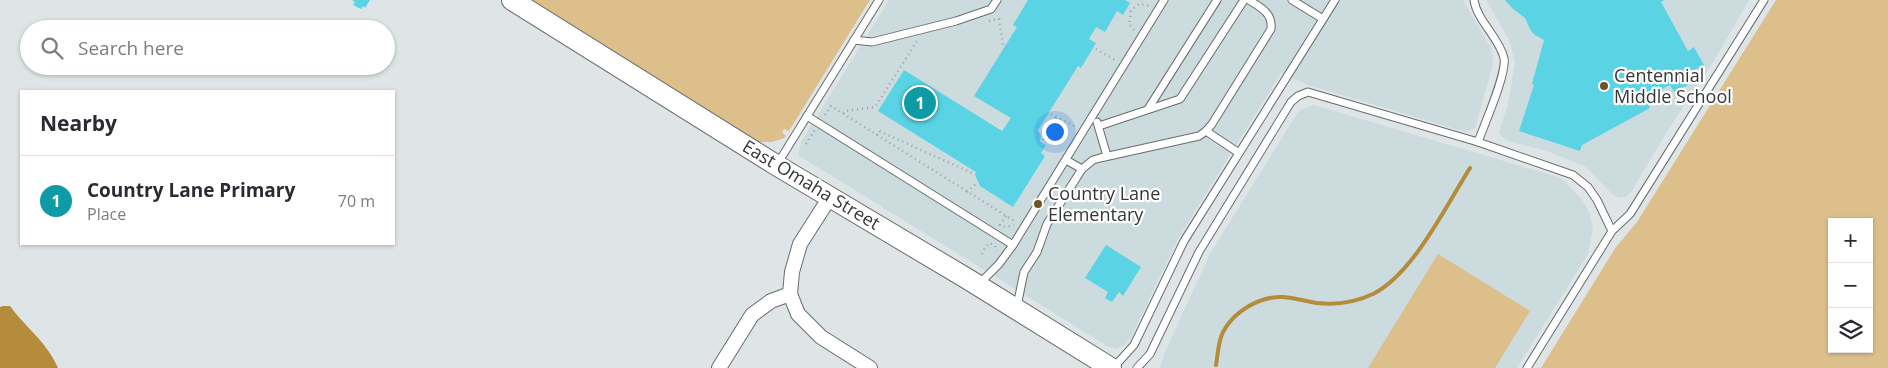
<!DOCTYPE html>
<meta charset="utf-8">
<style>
:root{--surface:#fff;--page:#f2f2f3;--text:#2b2b33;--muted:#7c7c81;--line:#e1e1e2;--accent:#6e5526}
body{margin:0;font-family:"Open Sans",sans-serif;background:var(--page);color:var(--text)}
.controls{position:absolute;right:15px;bottom:15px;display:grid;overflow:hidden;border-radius:0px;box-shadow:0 1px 4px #0004}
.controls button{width:45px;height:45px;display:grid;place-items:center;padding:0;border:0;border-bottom:1px solid var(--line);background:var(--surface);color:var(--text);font:25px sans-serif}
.you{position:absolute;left:1054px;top:131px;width:18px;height:18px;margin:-12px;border:4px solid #fff;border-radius:50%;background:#1a73e8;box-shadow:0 0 0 8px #1a73e833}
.badge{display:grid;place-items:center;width:32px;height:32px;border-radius:50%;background:var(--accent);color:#fff;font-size:16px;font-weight:700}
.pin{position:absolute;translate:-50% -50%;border:2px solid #fff;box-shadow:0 1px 5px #0006}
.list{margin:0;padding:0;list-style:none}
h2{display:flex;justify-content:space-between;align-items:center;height:65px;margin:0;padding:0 20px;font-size:21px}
h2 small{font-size:16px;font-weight:400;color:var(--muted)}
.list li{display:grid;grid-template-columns:32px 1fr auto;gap:15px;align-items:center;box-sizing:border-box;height:90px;padding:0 20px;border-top:1px solid var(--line)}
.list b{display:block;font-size:19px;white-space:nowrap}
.list p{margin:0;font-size:16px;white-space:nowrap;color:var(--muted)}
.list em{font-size:16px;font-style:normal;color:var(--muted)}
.icon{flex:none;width:28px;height:28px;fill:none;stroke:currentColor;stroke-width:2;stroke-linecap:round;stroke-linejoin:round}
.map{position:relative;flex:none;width:1888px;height:368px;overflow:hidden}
.search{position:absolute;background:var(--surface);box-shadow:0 1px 4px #0004;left:20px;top:20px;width:375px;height:55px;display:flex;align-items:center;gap:12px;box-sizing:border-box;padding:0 18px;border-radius:28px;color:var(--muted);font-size:19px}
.panel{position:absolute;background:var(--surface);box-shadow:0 1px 4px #0004;left:20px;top:90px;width:375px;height:155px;border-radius:0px}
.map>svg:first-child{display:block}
</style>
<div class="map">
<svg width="1888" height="368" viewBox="0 0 1888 368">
<rect width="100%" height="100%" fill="#dfe5e6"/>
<!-- built -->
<g fill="#ccdbdd">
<polygon points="889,0 1464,0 1465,4 1491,48 1493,56 1492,68 1475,128 1466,132 1308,85 1281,73 1179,237 1130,339 1126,344 1116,349 1109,347 798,155 801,142"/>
<polygon points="1486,0 1749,0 1709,69 1668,130 1631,192 1627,196 1620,198 1613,195 1586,167 1547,151 1508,141 1501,136 1499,132 1508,104 1515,62 1509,40"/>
<polygon points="1314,105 1558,177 1566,182 1582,200 1590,214 1593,229 1588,254 1517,368 1160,368 1164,354 1210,254 1296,115 1300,110"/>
</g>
<!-- green -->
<g fill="#dcbf8a" fill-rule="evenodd">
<polygon points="525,0 870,0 789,131 784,129 782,132 786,136 784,138 772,142 757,142"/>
<path d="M1776,0H1888V368H1541L1616,247L1637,222ZM1832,222H1869V349H1832Z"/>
<polygon points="1438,254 1530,311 1495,368 1368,368"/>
</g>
<!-- water -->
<path fill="#b48c3b" d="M3,306H10C26,328 47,342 58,368H0V307Z"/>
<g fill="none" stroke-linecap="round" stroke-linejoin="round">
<!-- stream -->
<path stroke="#b48c3b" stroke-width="4" d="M1216,365C1218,354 1218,342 1223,332C1234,311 1260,296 1283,297C1294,298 1306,301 1317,303C1335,305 1356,302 1373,294C1413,274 1446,206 1470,168"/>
</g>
<!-- building -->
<g fill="#5ad3e5">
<polygon points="352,0 370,0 365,8 363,6 361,9 353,5 355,2"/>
<polygon points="1028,0 1125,0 1130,3 1123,15 1117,11 1105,32 1096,27 1089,39 1096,43 1081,68 1078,66 1038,130 1041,136 1040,142 1046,145 1041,153 1045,156 1013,207 980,186 975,175 976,172 878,111 904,70 1002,131 1011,118 974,96 1017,27 1013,25"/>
<polygon points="1505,0 1664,0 1661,2 1688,51 1694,47 1704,65 1683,76 1688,85 1674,92 1670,85 1645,98 1650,108 1582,145 1580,151 1519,131 1534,85 1532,84 1544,40 1535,35 1531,31 1525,18 1513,9"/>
<polygon points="1106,245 1141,267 1123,296 1119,292 1112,302 1105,298 1108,292 1085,278"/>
</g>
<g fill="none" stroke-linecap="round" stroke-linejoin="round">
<defs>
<g id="lane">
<polyline points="1292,0 1323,19"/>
<path d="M1474,0C1477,21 1499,37 1504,58C1507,74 1484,125 1478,142"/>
<polyline points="854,40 872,42 956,21 991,9 997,0"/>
<polyline points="1148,109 1217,0"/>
<polyline points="807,116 1013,245"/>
<polyline points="1097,122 1107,156"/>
<polyline points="1099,126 1180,99 1244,0"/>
<polyline points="1206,131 1239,153"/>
<polyline points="1066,160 1082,169"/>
<polyline points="778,163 879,0"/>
<polyline points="979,284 999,264 1013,245 1164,0"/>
<path d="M1017,306L1024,272L1037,252L1047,224L1082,169L1093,160L1100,158L1199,136L1206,131L1212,124L1271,29C1273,13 1260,7 1249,0"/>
<polyline points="1114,367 1134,345 1184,241 1335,0"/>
<polyline points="1137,368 1150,354 1199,252 1291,102 1298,96 1308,92 1478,142 1573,175 1588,187 1597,200 1612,231"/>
<polyline points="1527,368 1612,231 1630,214 1764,0"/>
</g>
<g id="street">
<polyline points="790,294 798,314 821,337 870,368"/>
<polyline points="719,368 752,315 771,301 790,294 792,272 800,244 830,197"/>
</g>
<polyline id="secondary" points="512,0 776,165 966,278 1111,368"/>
</defs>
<!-- lane casing -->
<use href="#lane" stroke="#686d6d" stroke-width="9"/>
<!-- street casing -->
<use href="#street" stroke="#686d6d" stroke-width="16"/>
<!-- secondary casing -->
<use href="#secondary" stroke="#686d6d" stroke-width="22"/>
<!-- path -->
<g stroke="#9fa3a4" stroke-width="2.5" stroke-dasharray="1 4" stroke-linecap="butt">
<polyline points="989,21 999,19 1003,45"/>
<polyline points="1134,30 1129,24 1131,11 1139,4 1150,6"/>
<polyline points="1096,49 1117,61"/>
<polyline points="843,113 845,111 875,107 917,41"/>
<polyline points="1051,114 1076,127"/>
<polyline points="825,115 831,106 1016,222"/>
<polyline points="877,135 879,131 972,173"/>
<polyline points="1043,140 1056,117"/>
<polyline points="806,144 815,130"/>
<polyline points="967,192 977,183"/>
<polyline points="1006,216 1000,225 1005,227 1014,225"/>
<polyline points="982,254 986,246 990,243 995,246 997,251"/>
</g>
<!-- lane -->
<use href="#lane" stroke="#fff" stroke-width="7"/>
<!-- street -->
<use href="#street" stroke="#fff" stroke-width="14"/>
<!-- secondary -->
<use href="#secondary" stroke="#fff" stroke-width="20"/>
</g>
<!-- markers -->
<g fill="#6e5526" stroke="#fff" stroke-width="2">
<circle cx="1604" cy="86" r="5"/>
<circle cx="1038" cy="204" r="5"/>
</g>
<g text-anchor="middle" stroke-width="4.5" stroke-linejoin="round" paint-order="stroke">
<!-- poi labels -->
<g font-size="18" fill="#353738" stroke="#fff" text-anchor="start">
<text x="1614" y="82">Centennial<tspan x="1614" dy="21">Middle School</tspan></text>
<text x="1048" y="200">Country Lane<tspan x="1048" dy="21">Elementary</tspan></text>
</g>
<!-- street labels -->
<g font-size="18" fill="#353738" stroke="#fff">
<text transform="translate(811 185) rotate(31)" y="6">East Omaha Street</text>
</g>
</g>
</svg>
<div class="controls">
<button>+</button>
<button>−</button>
<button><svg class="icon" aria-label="layers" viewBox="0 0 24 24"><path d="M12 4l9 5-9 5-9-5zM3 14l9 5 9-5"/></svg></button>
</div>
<div class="you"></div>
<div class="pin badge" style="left:920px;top:103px;background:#0f9aa8">1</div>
<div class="search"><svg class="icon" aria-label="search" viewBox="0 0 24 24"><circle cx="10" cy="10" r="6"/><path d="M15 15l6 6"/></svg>Search here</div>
<section class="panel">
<h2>Nearby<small></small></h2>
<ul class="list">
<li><span class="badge" style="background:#0f9aa8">1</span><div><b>Country Lane Primary</b><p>Place</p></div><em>70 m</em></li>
</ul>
</section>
</div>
